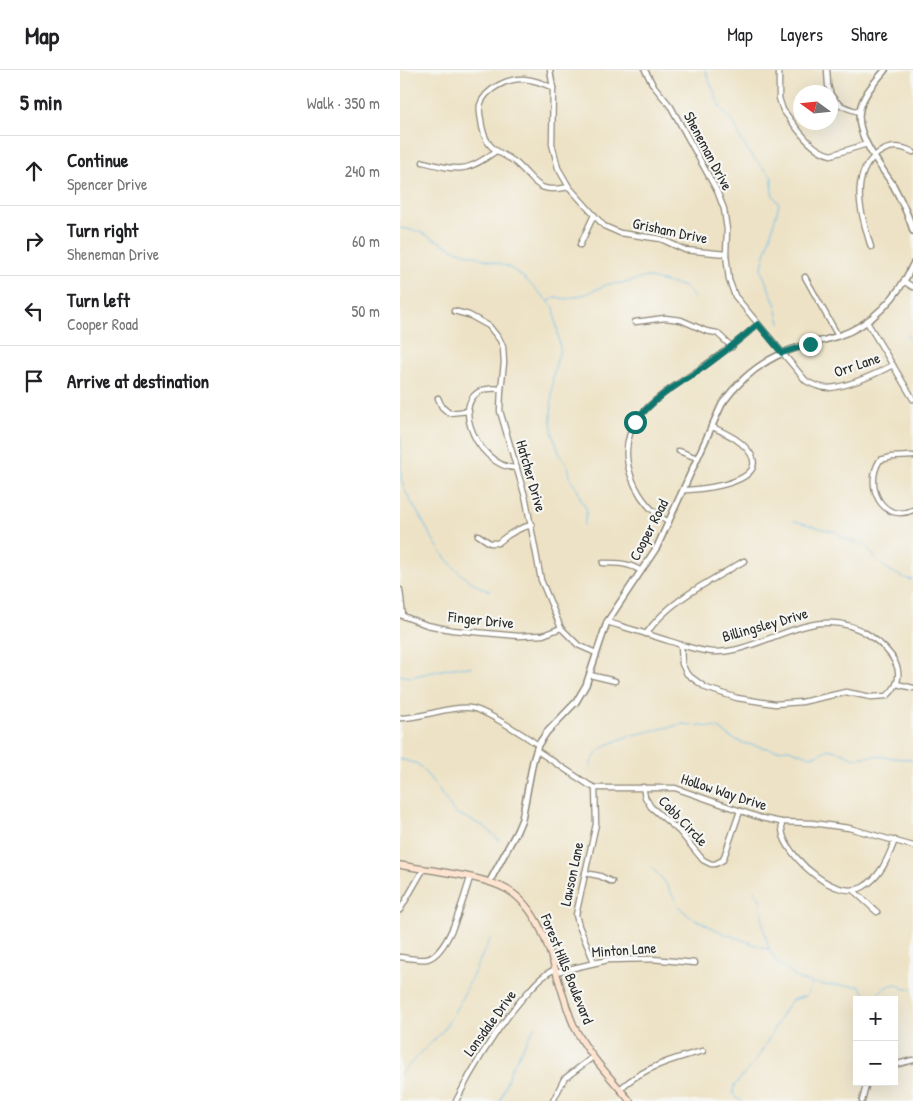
<!DOCTYPE html>
<meta charset="utf-8">
<style>
:root{--surface:#fff;--page:#f6f6f6;--text:#202124;--muted:#757577;--line:#e0e0e0}
body{margin:0;font-family:"Patrick Hand",sans-serif;background:var(--page);color:var(--text)}
.controls{position:absolute;right:15px;bottom:15px;display:grid;overflow:hidden;border-radius:0px;box-shadow:0 5px 20px #0002}
.controls button{width:45px;height:45px;display:grid;place-items:center;padding:0;border:0;border-bottom:1px solid var(--line);background:var(--surface);color:var(--text);font:25px sans-serif}
.compass{position:absolute;left:393px;top:15px;width:45px;height:45px;border-radius:50%;background:var(--surface);box-shadow:0 5px 20px #0002;rotate:285deg}
.stop{position:absolute;width:15px;height:15px;margin:-11px;border:4px solid #0f766e;border-radius:50%;background:#fff}
.stop.end{background:#0f766e;border-color:#fff;box-shadow:0 1px 5px #0008}
.list{margin:0;padding:0;list-style:none}
h2{display:flex;justify-content:space-between;align-items:center;height:65px;margin:0;padding:0 20px;font-size:21px}
h2 small{font-size:16px;font-weight:400;color:var(--muted)}
.list li{display:grid;grid-template-columns:32px 1fr auto;gap:15px;align-items:center;box-sizing:border-box;height:70px;padding:0 20px;border-top:1px solid var(--line)}
.list b{display:block;font-size:19px;white-space:nowrap}
.list p{margin:0;font-size:16px;white-space:nowrap;color:var(--muted)}
.list em{font-size:16px;font-style:normal;color:var(--muted)}
.icon{flex:none;width:28px;height:28px;fill:none;stroke:currentColor;stroke-width:2;stroke-linecap:round;stroke-linejoin:round}
.map{position:relative;flex:none;width:513px;height:1031px;overflow:hidden}
header{display:flex;align-items:center;gap:30px;box-sizing:border-box;height:70px;padding:0 25px;background:var(--surface);border-bottom:1px solid var(--line)}
header strong{font-size:24px}
nav{display:flex;gap:28px;margin-inline-start:auto;font-size:18px}
main{display:flex}
aside{flex:1;background:var(--surface)}
.map>svg:first-child{display:block}
</style>
<header>
<strong>Map</strong>
<nav><a>Map</a><a>Layers</a><a>Share</a></nav>
</header>
<main>
<aside>
<h2>5 min<small>Walk · 350 m</small></h2>
<ul class="list">
<li><svg class="icon" aria-label="ahead" viewBox="0 0 24 24"><path d="M12 20V5M6 11l6-6 6 6"/></svg><div><b>Continue</b><p>Spencer Drive</p></div><em>240 m</em></li>
<li><svg class="icon" aria-label="right" viewBox="0 0 24 24"><path d="M7 20v-9h11M14 6l5 5-5 5"/></svg><div><b>Turn right</b><p>Sheneman Drive</p></div><em>60 m</em></li>
<li><svg class="icon" aria-label="left" viewBox="0 0 24 24"><path d="M17 20v-9H6M10 6l-5 5 5 5"/></svg><div><b>Turn left</b><p>Cooper Road</p></div><em>50 m</em></li>
<li><svg class="icon" aria-label="arrive" viewBox="0 0 24 24"><path d="M6 21V4h12l-3 4 3 4H6"/></svg><div><b>Arrive at destination</b></div></li>
</ul>
</aside>
<div class="map">
<svg width="513" height="1031" viewBox="0 0 513 1031">
<rect width="100%" height="100%" fill="#f6f6f2"/>
<filter id="ink" filterUnits="userSpaceOnUse"><feTurbulence type="fractalNoise" baseFrequency=".02" numOctaves="2"/><feDisplacementMap in="SourceGraphic" scale="10" xChannelSelector="R" yChannelSelector="G"/><feConvolveMatrix kernelMatrix="1 2 1 2 8 2 1 2 1" color-interpolation-filters="sRGB"/></filter>
<filter id="wash" filterUnits="userSpaceOnUse"><feTurbulence type="fractalNoise" baseFrequency=".0096" numOctaves="4" result="noise"/><feDisplacementMap in="SourceGraphic" scale="20" xChannelSelector="R" yChannelSelector="G"/><feGaussianBlur stdDeviation="1.12" result="paint"/><feColorMatrix in="noise" values="0 0 0 0 0 0 0 0 0 0 0 0 0 0 0 0 0 1.4 0 .05"/><feComposite in="paint" operator="in"/></filter>
<g filter="url(#wash)">
<rect width="100%" height="100%" fill="#ede2c5"/>
<g fill="none" stroke-linecap="round" stroke-linejoin="round">
<!-- stream -->
<g stroke="#70bfeb" stroke-width="1">
<polyline points="305,0 321,39 334,53 341,70 350,84 372,107 372,123 379,134 361,200 375,233 380,253"/>
<polyline points="0,158 18,161 56,180 109,197 124,208 154,237 160,279 153,305 152,320 151,351 153,365 160,385 168,396 171,411 177,418 180,427 187,440 184,455"/>
<polyline points="149,231 156,227 166,229 186,224 208,214 224,213 247,207 285,217 295,229"/>
<polyline points="507,265 513,272"/>
<path d="M0,366C2,380 0,396 1,408C5,423 14,437 22,450C39,481 54,507 89,521"/>
<path d="M394,451C409,454 422,460 437,462C445,473 456,469 465,476C472,480 473,487 478,491C486,499 502,509 513,510"/>
<polyline points="0,605 10,607 52,598 71,597"/>
<polyline points="0,689 18,694 33,712 54,742 85,757 99,770"/>
<polyline points="190,699 192,691 198,682 207,675 228,666 283,654 319,658 330,667 343,673 376,680 389,679 408,686 417,685 428,679 444,683 454,688 475,686 513,690"/>
<path d="M251,797L265,812L280,838L289,846L323,863L370,880L375,890L400,910L423,915L460,916L465,924L477,927C481,918 487,916 496,914L505,919H513"/>
<polyline points="354,820 361,831 363,856 369,879"/>
<polyline points="0,1004 43,961 60,932 90,869"/>
<polyline points="100,1031 111,999 135,956"/>
<polyline points="342,1031 336,1028 333,1023 334,1016 357,989 387,936 392,930 406,926 412,914"/>
</g>
</g>
</g>
<g filter="url(#ink)">
<g fill="none" stroke-linecap="round" stroke-linejoin="round">
<defs>
<g id="minor">
<polyline points="150,0 153,18 152,74 158,98 169,117 194,145 204,156 220,163 261,169 285,180 326,184"/>
<path d="M245,0L253,15L271,37L317,121L324,139L327,160L326,184L329,210L335,226L406,311C413,315 420,318 429,318C451,316 474,305 493,295"/>
<path d="M379,0V28L383,40C395,55 410,81 431,85L467,74"/>
<polyline points="427,0 428,15 430,22"/>
<path d="M153,18C143,13 134,10 124,9C108,8 85,19 80,35C79,40 80,45 81,50C82,59 84,68 90,75C97,83 107,86 115,92C138,112 135,124 169,117"/>
<path d="M430,23C437,36 446,38 459,42"/>
<path d="M23,92C59,101 66,103 96,81"/>
<polyline points="180,175 194,145"/>
<path d="M471,177C462,148 448,107 477,84C489,75 500,75 513,82"/>
<polyline points="405,207 438,266"/>
<polyline points="505,212 513,217"/>
<polyline points="54,241 69,245 89,256 100,270 103,277 104,293 101,319 100,341 126,430 141,510 161,558 178,575 196,583"/>
<polyline points="235,252 265,248 281,250 306,261 317,263 332,277"/>
<polyline points="467,252 513,329"/>
<path d="M101,319C40,312 75,399 117,398"/>
<polyline points="38,328 42,337 49,343 69,341"/>
<polyline points="279,381 297,388"/>
<path d="M513,386L492,387L480,390C463,416 483,454 513,440"/>
<path d="M283,420C301,420 376,412 347,379C338,368 324,363 311,356"/>
<path d="M268,452C250,441 238,426 231,406C211,348 265,324 304,296C323,283 341,269 358,254"/>
<path d="M78,465L90,473H98C108,464 118,458 132,455"/>
<path d="M203,493C218,493 229,493 241,501"/>
<polyline points="0,520 3,546"/>
<polyline points="0,545 27,555 52,560 119,566 143,565 161,558"/>
<path d="M207,552C227,558 248,564 269,571C283,575 298,581 313,582C366,583 416,529 469,565C479,572 490,581 495,592C502,605 497,617 487,626L471,627L446,622L402,632L375,634L337,628L306,618L287,604L282,594L281,575"/>
<path d="M246,564C269,530 309,512 344,491"/>
<polyline points="190,605 215,611"/>
<polyline points="497,614 513,618"/>
<path d="M0,648C23,648 48,636 70,638C82,638 127,667 138,675"/>
<polyline points="136,680 189,715 195,718 275,718 361,748 381,752 412,753 449,758 513,776"/>
<polyline points="243,717 245,727 251,737 279,761 303,790 311,794 315,794 323,790 340,741"/>
<path d="M381,752C382,757 382,763 384,768C393,791 436,831 463,817C481,807 488,788 495,770"/>
<polyline points="185,803 200,806 212,812"/>
<polyline points="453,820 477,842"/>
<polyline points="0,840 23,800"/>
<path d="M0,887C8,888 19,890 27,889C49,884 64,827 70,808"/>
<polyline points="194,892 179,856 176,845 196,754 195,718"/>
<polyline points="156,902 208,890 252,889 295,893"/>
<polyline points="494,995 513,990"/>
<path d="M220,1019C242,998 275,988 303,981"/>
<path d="M56,1031C74,995 95,961 121,930C132,918 140,906 155,899"/>
<polyline points="153,1031 164,1009 193,987"/>
<polyline points="462,1031 467,1012"/>
</g>
<g id="tertiary">
<path d="M485,0C475,12 464,23 460,39C454,64 480,95 493,115C501,130 509,145 513,161"/>
<path d="M90,811L117,761L122,749L133,691L138,675L147,662L176,632L186,615L207,552L257,477L322,334C338,311 358,294 383,283C400,275 420,272 438,266C472,255 499,226 513,194"/>
</g>
<path id="secondary" d="M0,795C30,801 82,805 108,820C151,846 155,916 175,958C189,986 211,1008 230,1031"/>
</defs>
<!-- minor casing -->
<use href="#minor" stroke="#8c8678" stroke-width="7"/>
<!-- tertiary casing -->
<use href="#tertiary" stroke="#8c8678" stroke-width="8"/>
<!-- secondary casing -->
<use href="#secondary" stroke="#8c8678" stroke-width="8"/>
<!-- minor -->
<use href="#minor" stroke="#fff" stroke-width="4.5"/>
<!-- tertiary -->
<use href="#tertiary" stroke="#fff" stroke-width="5"/>
<!-- secondary -->
<use href="#secondary" stroke="#fde4d0" stroke-width="5.5"/>
</g>
</g>
<g fill="none" stroke-linecap="round" stroke-linejoin="round" filter="url(#ink)">
<!-- route -->
<path stroke="#0f766e" stroke-width="6" d="M235,352C255,326 278,315 304,297C323,283 341,269 358,254L382,283L410,274"/>
</g>
<g text-anchor="middle" stroke-width="4.5" stroke-linejoin="round" paint-order="stroke">
<!-- street labels -->
<g font-size="15" fill="#2b2b2b" stroke="#f6f6f2">
<text transform="translate(308 81) rotate(62)" y="5">Sheneman Drive</text>
<text transform="translate(270 161) rotate(12)" y="5">Grisham Drive</text>
<text transform="translate(457 295) rotate(-19)" y="5">Orr Lane</text>
<text transform="translate(131 406) rotate(74)" y="5">Hatcher Drive</text>
<text transform="translate(249 460) rotate(-63)" y="5">Cooper Road</text>
<text transform="translate(81 550) rotate(6)" y="5">Finger Drive</text>
<text transform="translate(365 555) rotate(-16)" y="5">Billingsley Drive</text>
<text transform="translate(324 722) rotate(18)" y="5">Hollow Way Drive</text>
<text transform="translate(283 751) rotate(46)" y="5">Cobb Circle</text>
<text transform="translate(172 804) rotate(-78)" y="5">Lawson Lane</text>
<text transform="translate(224 880) rotate(-4)" y="5">Minton Lane</text>
<text transform="translate(167 899) rotate(68)" y="5">Forest Hills Boulevard</text>
<text transform="translate(90 953) rotate(-54)" y="5">Lonsdale Drive</text>
</g>
</g>
</svg>
<div class="controls">
<button>+</button>
<button>−</button>
</div>
<svg class="compass" viewBox="-18 -18 36 36"><path d="M0-13l5 13h-10z" fill="#e53935"/><path d="M0 13l5-13h-10z" fill="#757577"/></svg>
<div class="stop" style="left:235px;top:352px"></div>
<div class="stop end" style="left:410px;top:274px"></div>
</div>
</main>
